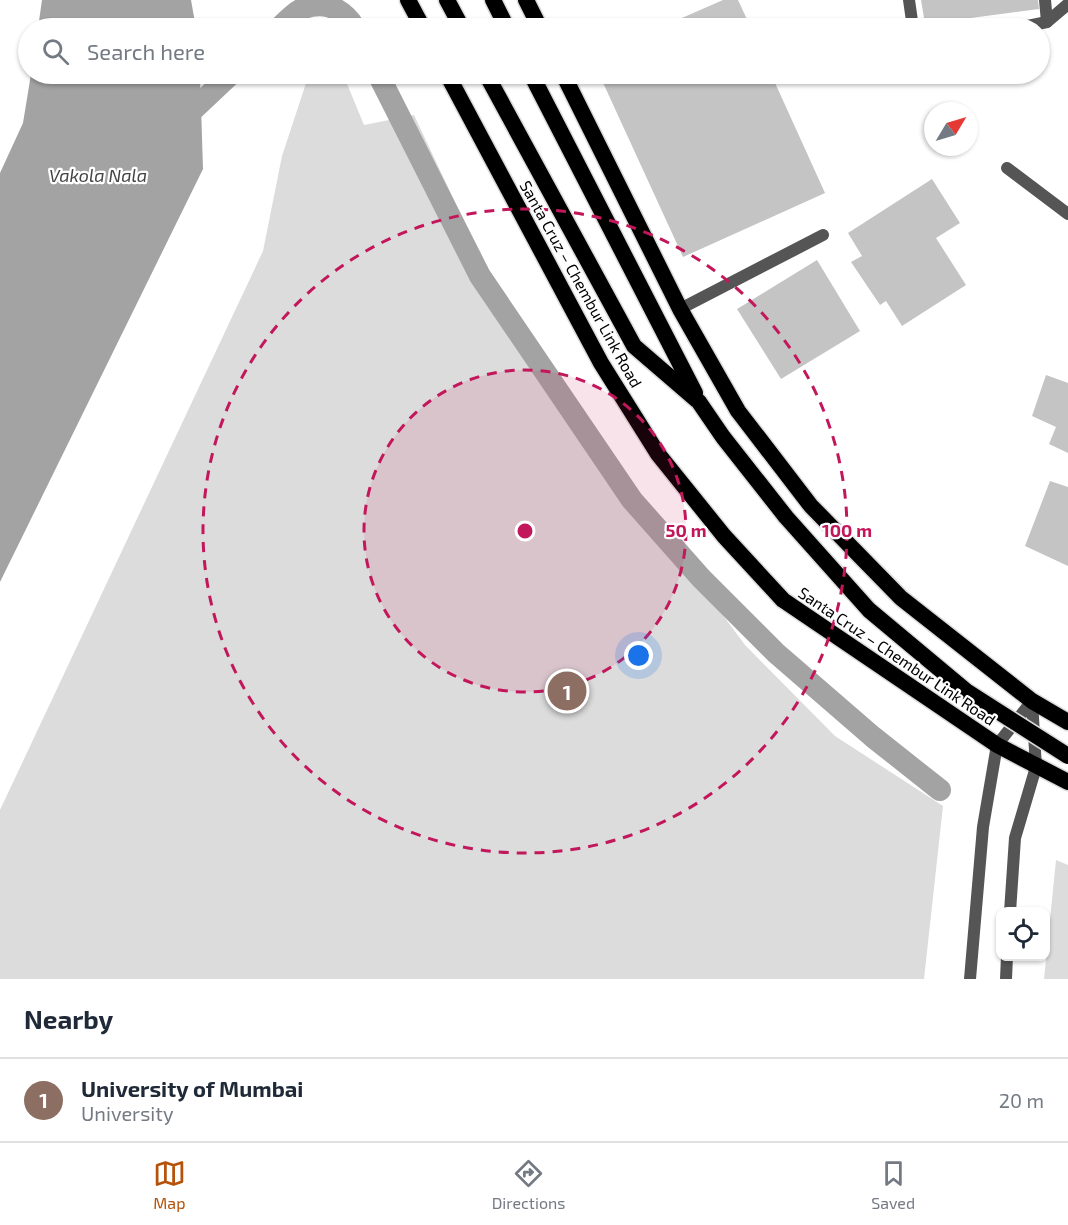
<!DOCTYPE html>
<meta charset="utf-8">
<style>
:root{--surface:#fff;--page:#f6f6f7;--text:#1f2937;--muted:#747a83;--line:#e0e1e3;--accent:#b45309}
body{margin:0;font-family:"Exo 2",sans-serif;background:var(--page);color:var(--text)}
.controls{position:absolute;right:18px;bottom:18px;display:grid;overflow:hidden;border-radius:12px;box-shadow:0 2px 4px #0004}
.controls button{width:54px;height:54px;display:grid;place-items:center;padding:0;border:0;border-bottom:2px solid var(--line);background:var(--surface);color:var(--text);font:30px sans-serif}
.compass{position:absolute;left:924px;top:102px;width:54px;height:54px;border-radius:50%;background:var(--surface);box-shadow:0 2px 4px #0004;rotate:52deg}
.you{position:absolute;left:639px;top:656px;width:21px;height:21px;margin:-15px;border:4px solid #fff;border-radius:50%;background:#1a73e8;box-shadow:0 0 0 9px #1a73e833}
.badge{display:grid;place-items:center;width:39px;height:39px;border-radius:50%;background:var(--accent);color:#fff;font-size:20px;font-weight:700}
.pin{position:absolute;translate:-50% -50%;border:3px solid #fff;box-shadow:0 2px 6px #0006}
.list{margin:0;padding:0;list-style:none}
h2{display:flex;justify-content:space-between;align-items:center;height:78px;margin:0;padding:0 24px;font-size:26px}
h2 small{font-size:20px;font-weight:400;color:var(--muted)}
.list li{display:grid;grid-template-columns:39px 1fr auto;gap:18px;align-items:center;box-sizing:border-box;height:84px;padding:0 24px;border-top:2px solid var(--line)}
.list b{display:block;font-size:22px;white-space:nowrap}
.list p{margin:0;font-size:20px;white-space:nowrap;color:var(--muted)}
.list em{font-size:20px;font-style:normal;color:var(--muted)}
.icon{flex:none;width:33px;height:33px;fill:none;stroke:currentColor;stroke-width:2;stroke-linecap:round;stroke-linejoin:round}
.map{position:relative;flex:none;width:1068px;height:979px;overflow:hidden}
.search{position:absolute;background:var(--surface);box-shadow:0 2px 4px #0004;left:18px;right:18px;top:18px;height:66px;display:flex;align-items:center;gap:15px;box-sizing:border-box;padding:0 21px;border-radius:33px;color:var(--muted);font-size:22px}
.sheet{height:162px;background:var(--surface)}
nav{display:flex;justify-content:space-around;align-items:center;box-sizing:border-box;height:84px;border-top:2px solid var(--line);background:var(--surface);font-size:16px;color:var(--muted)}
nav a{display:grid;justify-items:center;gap:3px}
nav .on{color:var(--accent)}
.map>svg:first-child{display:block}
</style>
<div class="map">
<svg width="1068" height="979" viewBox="0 0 1068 979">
<rect width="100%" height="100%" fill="#fff"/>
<!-- green -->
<g fill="#dcdcdc">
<polygon points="309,74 343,74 364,125 414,115 521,342 745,645 835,736 943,806 924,979 0,979 0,810 263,251 282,156"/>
<polygon points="1056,860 1068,865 1068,979 1044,979"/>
</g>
<!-- water -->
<g fill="#a3a3a3">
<polygon points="42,0 191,0 196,28 38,28"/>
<polygon points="31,74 200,74 203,169 0,582 0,173 23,123"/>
</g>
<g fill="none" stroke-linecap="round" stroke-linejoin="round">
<!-- canal -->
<g stroke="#a3a3a3" stroke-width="22">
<path d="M279,28C286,22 295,11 304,8C327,0 344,10 355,28"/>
<polyline points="378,74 480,276 632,500 701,578 776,653 873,737 940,790"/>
<polyline points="180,122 231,74"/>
</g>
</g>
<!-- building -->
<g fill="#c4c4c4">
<polygon points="723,0 738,0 751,28 659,28"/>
<polygon points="921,0 1038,0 1039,9 925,24"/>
<polygon points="599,74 771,74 825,193 683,257"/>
<polygon points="932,179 960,223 936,238 966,285 902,326 886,301 880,305 851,262 862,256 848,233"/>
<polygon points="817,260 860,331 781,379 737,309"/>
<polygon points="1046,375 1068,383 1068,453 1049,444 1056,427 1032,416"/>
<polygon points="1050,481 1068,487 1068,566 1025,546"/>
</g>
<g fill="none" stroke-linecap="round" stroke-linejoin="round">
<defs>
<g id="trunk">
<polyline points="408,0 423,28"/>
<polyline points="447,0 462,28"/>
<polyline points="493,0 507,28"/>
<polyline points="526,0 540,28"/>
<polyline points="447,74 601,363 658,454 724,536 783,600 997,745 1068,782"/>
<polyline points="486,74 634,346 699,402"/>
<polyline points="531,74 695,393"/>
<polyline points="563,74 680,309 738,411 811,506 901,598 1032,701 1068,722"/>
</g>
</defs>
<!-- trunk casing -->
<use href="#trunk" stroke="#dbdbdb" stroke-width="19"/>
<!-- service -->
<g stroke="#555" stroke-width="12">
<polyline points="909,0 913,28"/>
<polyline points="1045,0 1047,22"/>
<polyline points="1018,28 1047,22 1068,4"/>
<polyline points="1007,168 1068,214"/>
<polyline points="680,309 823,235"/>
<polyline points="1010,912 1015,838 1036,767 1032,701"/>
<polyline points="970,979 983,827 997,745 1032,701"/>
<polyline points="1006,979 1007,956"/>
</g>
<!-- trunk -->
<use href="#trunk" stroke="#000" stroke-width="16"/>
<defs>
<polyline id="trunk-bridge" points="699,402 723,437 786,517 869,610 966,691 1068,756"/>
</defs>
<!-- trunk-bridge casing -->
<use href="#trunk-bridge" stroke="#dbdbdb" stroke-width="19" stroke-linecap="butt"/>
<!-- trunk-bridge -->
<use href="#trunk-bridge" stroke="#000" stroke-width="16"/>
</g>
<!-- distance rings -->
<circle cx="525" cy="531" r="161" fill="#c2185b" fill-opacity=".12"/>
<g fill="none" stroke="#c2185b" stroke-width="3" stroke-dasharray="10 8">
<circle cx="525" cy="531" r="161"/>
<circle cx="525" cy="531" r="322"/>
</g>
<g text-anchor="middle" stroke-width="4.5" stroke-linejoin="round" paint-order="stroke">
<!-- street labels -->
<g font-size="16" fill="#000" stroke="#fff">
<text transform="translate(581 284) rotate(61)" y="6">Santa Cruz – Chembur Link Road</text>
<text transform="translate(897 656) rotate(34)" y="6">Santa Cruz – Chembur Link Road</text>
</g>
<!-- water labels -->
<g font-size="18" font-style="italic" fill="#444" stroke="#fff">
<text x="98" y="182">Vakola Nala</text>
</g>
</g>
<circle cx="525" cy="531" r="9" fill="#c2185b" stroke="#fff" stroke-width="3"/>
<g font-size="18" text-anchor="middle" font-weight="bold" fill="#c2185b" stroke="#fff" stroke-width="4.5" stroke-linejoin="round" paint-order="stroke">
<text x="686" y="537">50 m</text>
<text x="847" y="537">100 m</text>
</g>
</svg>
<div class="controls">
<button><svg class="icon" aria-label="locate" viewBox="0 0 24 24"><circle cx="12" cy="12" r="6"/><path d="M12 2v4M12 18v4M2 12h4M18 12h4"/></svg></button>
</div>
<svg class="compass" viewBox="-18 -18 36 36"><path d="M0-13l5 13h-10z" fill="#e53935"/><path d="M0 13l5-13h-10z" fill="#747a83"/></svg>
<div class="you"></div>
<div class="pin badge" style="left:567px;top:691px;background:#8d6e63">1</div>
<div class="search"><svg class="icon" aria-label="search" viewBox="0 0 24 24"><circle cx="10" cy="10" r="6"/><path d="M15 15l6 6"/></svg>Search here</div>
</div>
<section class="sheet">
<h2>Nearby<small></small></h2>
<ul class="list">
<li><span class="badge" style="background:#8d6e63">1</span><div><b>University of Mumbai</b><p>University</p></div><em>20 m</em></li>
</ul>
</section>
<nav>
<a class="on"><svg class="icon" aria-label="map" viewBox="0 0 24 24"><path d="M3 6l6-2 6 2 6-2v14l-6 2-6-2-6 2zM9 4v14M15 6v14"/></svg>Map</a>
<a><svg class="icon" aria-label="directions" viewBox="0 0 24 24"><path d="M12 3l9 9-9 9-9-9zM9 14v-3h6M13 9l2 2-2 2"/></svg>Directions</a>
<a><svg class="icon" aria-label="saved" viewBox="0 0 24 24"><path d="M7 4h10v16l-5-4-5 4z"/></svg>Saved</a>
</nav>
